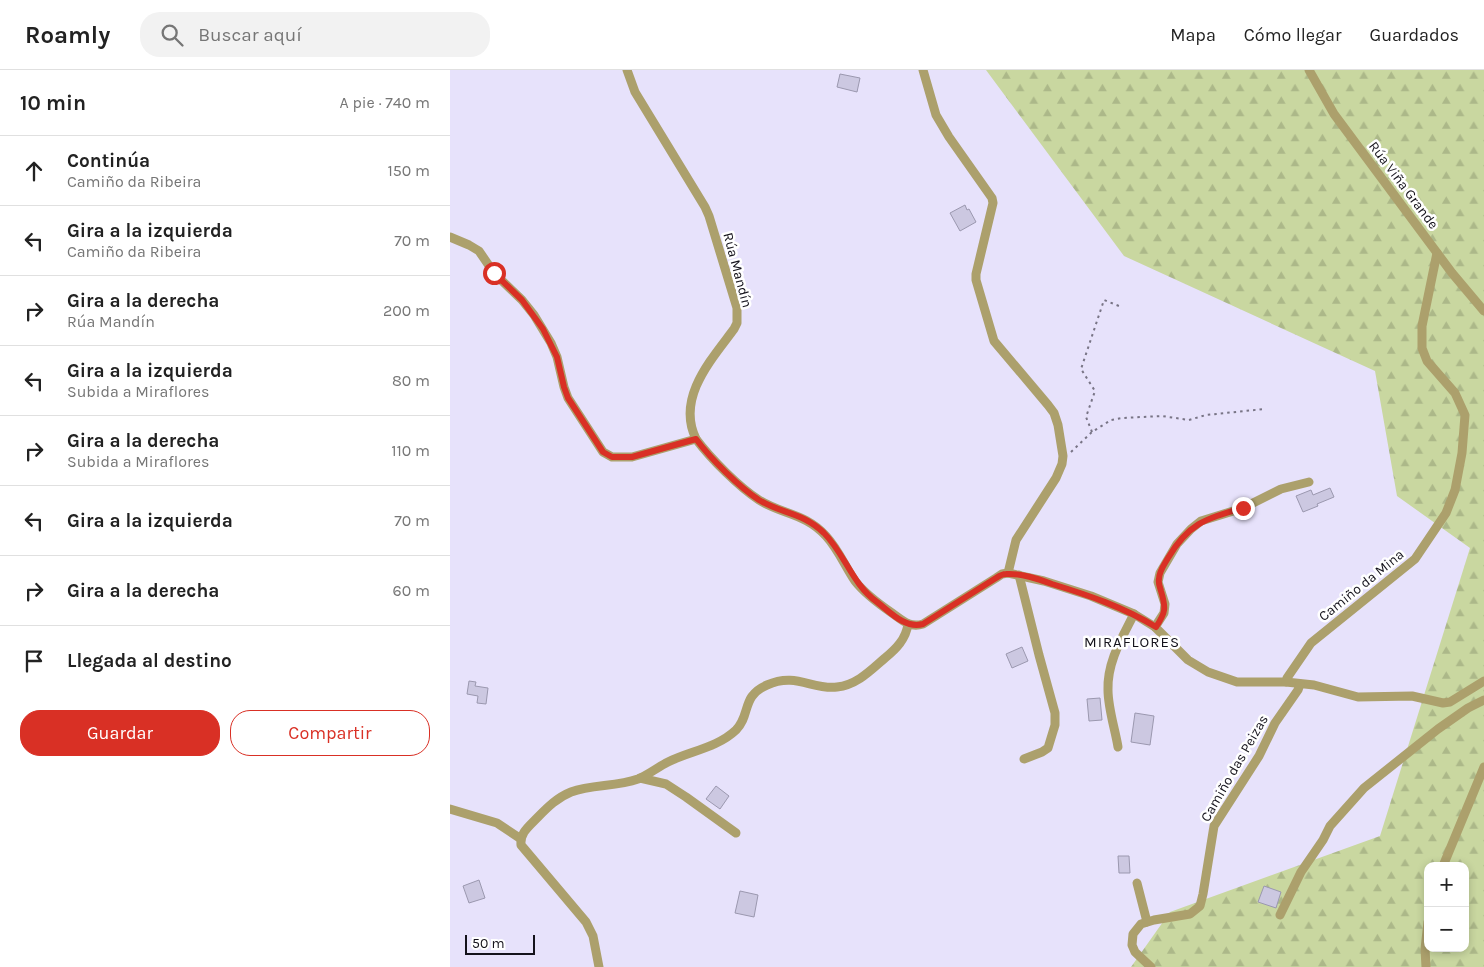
<!DOCTYPE html>
<html lang="es">
<meta charset="utf-8">
<style>
:root{--surface:#fff;--page:#f2f2f2;--text:#222;--muted:#767676;--line:#e0e0e0;--accent:#d93025}
body{margin:0;font-family:Karla,sans-serif;background:var(--page);color:var(--text)}
.controls{position:absolute;right:15px;bottom:15px;display:grid;overflow:hidden;border-radius:10px;box-shadow:0 2px 8px #0003}
.controls button{width:45px;height:45px;display:grid;place-items:center;padding:0;border:0;border-bottom:1px solid var(--line);background:var(--surface);color:var(--text);font:25px sans-serif}
.scale{position:absolute;left:15px;bottom:12px;width:70px;box-sizing:border-box;padding-left:5px;border:2px solid #14121b;border-top:0;font-size:14px;line-height:18px;white-space:nowrap;color:#14121b;-webkit-text-stroke:4px #fff;paint-order:stroke}
.stop{position:absolute;width:15px;height:15px;margin:-11px;border:4px solid #d93025;border-radius:50%;background:#fff}
.stop.end{background:#d93025;border-color:#fff;box-shadow:0 1px 5px #0008}
.list{margin:0;padding:0;list-style:none}
h2{display:flex;justify-content:space-between;align-items:center;height:65px;margin:0;padding:0 20px;font-size:21px}
h2 small{font-size:16px;font-weight:400;color:var(--muted)}
.list li{display:grid;grid-template-columns:32px 1fr auto;gap:15px;align-items:center;box-sizing:border-box;height:70px;padding:0 20px;border-top:1px solid var(--line)}
.list b{display:block;font-size:19px;white-space:nowrap}
.list p{margin:0;font-size:16px;white-space:nowrap;color:var(--muted)}
.list em{font-size:16px;font-style:normal;color:var(--muted)}
.actions{display:flex;gap:10px;padding:15px 20px}
.actions a{flex:1;padding:11px 0;border:1px solid var(--accent);border-radius:20px;text-align:center;font-size:18px;color:var(--accent)}
.actions .main{background:var(--accent);color:#fff}
.icon{flex:none;width:28px;height:28px;fill:none;stroke:currentColor;stroke-width:2;stroke-linecap:round;stroke-linejoin:round}
.map{position:relative;flex:none;width:1034px;height:897px;overflow:hidden}
header{display:flex;align-items:center;gap:30px;box-sizing:border-box;height:70px;padding:0 25px;background:var(--surface);border-bottom:1px solid var(--line)}
header strong{font-size:24px}
nav{display:flex;gap:28px;margin-inline-start:auto;font-size:18px}
.search{width:350px;height:45px;background:var(--page);display:flex;align-items:center;gap:12px;box-sizing:border-box;padding:0 18px;border-radius:20px;color:var(--muted);font-size:19px}
main{display:flex}
aside{flex:1;background:var(--surface)}
.map>svg:first-child{display:block}
</style>
<header>
<strong>Roamly</strong>
<div class="search"><svg class="icon" aria-label="search" viewBox="0 0 24 24"><circle cx="10" cy="10" r="6"/><path d="M15 15l6 6"/></svg>Buscar aquí</div>
<nav><a>Mapa</a><a>Cómo llegar</a><a>Guardados</a></nav>
</header>
<main>
<aside>
<h2>10 min<small>A pie · 740 m</small></h2>
<ul class="list">
<li><svg class="icon" aria-label="ahead" viewBox="0 0 24 24"><path d="M12 20V5M6 11l6-6 6 6"/></svg><div><b>Continúa</b><p>Camiño da Ribeira</p></div><em>150 m</em></li>
<li><svg class="icon" aria-label="left" viewBox="0 0 24 24"><path d="M17 20v-9H6M10 6l-5 5 5 5"/></svg><div><b>Gira a la izquierda</b><p>Camiño da Ribeira</p></div><em>70 m</em></li>
<li><svg class="icon" aria-label="right" viewBox="0 0 24 24"><path d="M7 20v-9h11M14 6l5 5-5 5"/></svg><div><b>Gira a la derecha</b><p>Rúa Mandín</p></div><em>200 m</em></li>
<li><svg class="icon" aria-label="left" viewBox="0 0 24 24"><path d="M17 20v-9H6M10 6l-5 5 5 5"/></svg><div><b>Gira a la izquierda</b><p>Subida a Miraflores</p></div><em>80 m</em></li>
<li><svg class="icon" aria-label="right" viewBox="0 0 24 24"><path d="M7 20v-9h11M14 6l5 5-5 5"/></svg><div><b>Gira a la derecha</b><p>Subida a Miraflores</p></div><em>110 m</em></li>
<li><svg class="icon" aria-label="left" viewBox="0 0 24 24"><path d="M17 20v-9H6M10 6l-5 5 5 5"/></svg><div><b>Gira a la izquierda</b></div><em>70 m</em></li>
<li><svg class="icon" aria-label="right" viewBox="0 0 24 24"><path d="M7 20v-9h11M14 6l5 5-5 5"/></svg><div><b>Gira a la derecha</b></div><em>60 m</em></li>
<li><svg class="icon" aria-label="arrive" viewBox="0 0 24 24"><path d="M6 21V4h12l-3 4 3 4H6"/></svg><div><b>Llegada al destino</b></div></li>
</ul>
<div class="actions"><a class="main">Guardar</a><a>Compartir</a></div>
</aside>
<div class="map">
<svg width="1034" height="897" viewBox="0 0 1034 897">
<defs>
<pattern id="forest-firs" width="22" height="20" patternUnits="userSpaceOnUse" patternTransform="scale(1.25)"><rect width="22" height="20" fill="#c9d7a0"/><path d="M5 1l3.5 6h-7zM16 11l3.5 6h-7z" fill="#acb889"/></pattern>
</defs>
<rect width="100%" height="100%" fill="#e7e2fb"/>
<!-- forest -->
<path fill="url(#forest-firs)" fill-rule="evenodd" d="M536,0H1034V897H681L720,842L930,766L1020,478L947,426L925,301L674,186ZM978,796H1015V878H978Z"/>
<!-- building -->
<g fill="#ccc8e1" stroke="#9b98af">
<polygon points="390,4 410,8 407,22 387,17"/>
<polygon points="515,135 517,140 519,139 526,152 510,161 500,143"/>
<polygon points="880,418 884,427 867,434 868,436 853,442 846,426 861,420 863,425"/>
<polygon points="572,577 578,591 562,598 556,584"/>
<polygon points="19,611 26,612 25,616 38,618 36,634 27,633 28,626 17,624"/>
<polygon points="650,628 652,650 639,651 637,629"/>
<polygon points="685,643 704,646 700,675 681,672"/>
<polygon points="266,716 279,726 270,739 256,729"/>
<polygon points="668,786 679,786 680,803 669,803"/>
<polygon points="29,810 35,828 19,833 13,816"/>
<polygon points="814,816 831,822 826,838 808,832"/>
<polygon points="290,821 308,825 304,847 285,843"/>
</g>
<g fill="none" stroke-linecap="round" stroke-linejoin="round">
<!-- path -->
<g stroke="#787485" stroke-width="2" stroke-dasharray="2.5 4" stroke-linecap="butt">
<polyline points="642,362 636,347 645,321 631,299 654,230 669,236"/>
<polyline points="621,382 642,362 661,350 672,348 712,346 739,350 756,345 814,339"/>
</g>
<!-- minor -->
<g stroke="#aca06c" stroke-width="9">
<path d="M177,0L185,22L255,137L259,146L287,238V253L284,259C261,290 226,328 246,369C261,389 289,417 309,430C333,445 355,443 376,466C388,479 395,496 405,511C415,524 429,534 442,543C453,551 460,558 473,554L546,508L552,504L558,503L594,511L641,526L684,544L705,557L738,590L758,602L787,612H836L864,615L908,627L962,626L993,633L1000,632L1034,611"/>
<polyline points="473,0 486,45 499,67 542,128 543,133 526,204 526,210 544,271 598,335 604,343 608,355 613,386 612,394 606,408 566,470 558,503"/>
<polyline points="859,0 884,44 1002,203 1034,241"/>
<polyline points="0,167 19,175 29,181 44,203 72,230 84,245 101,273 107,287 114,317 118,328 153,382 162,387 182,387 246,369"/>
<polyline points="569,505 589,585 605,643 605,655 598,678 592,682 574,689"/>
<polyline points="705,557 714,543 715,534 708,512 710,503 727,474 741,459 751,451 793,438 831,419 859,412"/>
<polyline points="836,612 837,608 861,573 965,489 996,443 1005,420 1012,383 1015,345 1005,323 977,291 972,278 972,256 987,183"/>
<path d="M668,677C665,659 658,638 658,620C657,592 672,568 684,544"/>
<polyline points="190,708 216,714 236,727 286,763"/>
<polyline points="0,739 47,753 71,769"/>
<polyline points="993,796 1034,697"/>
<polyline points="687,813 697,852"/>
<polyline points="830,845 851,802 873,770 880,756 914,718 988,659 1018,638 1034,630"/>
<path d="M149,897L143,866L136,852L71,775C70,764 77,758 85,750C96,739 106,728 121,722C142,714 166,717 188,709C198,705 208,697 218,692C240,681 267,678 286,660C301,645 291,626 317,615C346,602 362,620 387,617C407,615 421,600 435,588C446,579 456,569 458,554"/>
<polyline points="701,897 685,882 682,875 683,864 691,854 704,850 740,844 750,836 753,824 764,756 809,686 825,653 848,620 850,614"/>
<polyline points="976,897 975,879 978,852"/>
</g>
</g>
<g fill="none" stroke-linecap="round" stroke-linejoin="round">
<!-- route -->
<path stroke="#d93025" stroke-width="6" d="M44,203L72,230L93,259L107,287L114,317L118,328L153,382L162,387H182L246,369C261,389 289,417 309,430C332,444 352,442 374,463C395,484 402,514 427,532C440,542 455,559 473,554L546,508C549,506 552,504 556,504C571,503 588,509 602,514C638,525 673,537 706,557C716,542 716,538 711,521C710,517 708,513 709,509C709,501 714,495 718,488C739,453 755,449 793,438"/>
</g>
<g text-anchor="middle" stroke-width="5" stroke-linejoin="round" paint-order="stroke">
<!-- street labels -->
<g font-size="14" fill="#14121b" stroke="#fff">
<text transform="translate(954 115) rotate(53)" y="5">Rúa Viña Grande</text>
<text transform="translate(288 200) rotate(75)" y="5">Rúa Mandín</text>
<text transform="translate(911 515) rotate(-39)" y="5">Camiño da Mina</text>
<text transform="translate(784 698) rotate(-60)" y="5">Camiño das Peizas</text>
</g>
<!-- neighbourhood labels -->
<g font-size="15" letter-spacing="1" fill="#14121b" stroke="#fff">
<text x="682" y="577">MIRAFLORES</text>
</g>
</g>
</svg>
<div class="controls">
<button>+</button>
<button>−</button>
</div>
<div class="scale">50 m</div>
<div class="stop" style="left:44px;top:203px"></div>
<div class="stop end" style="left:793px;top:438px"></div>
</div>
</main>
